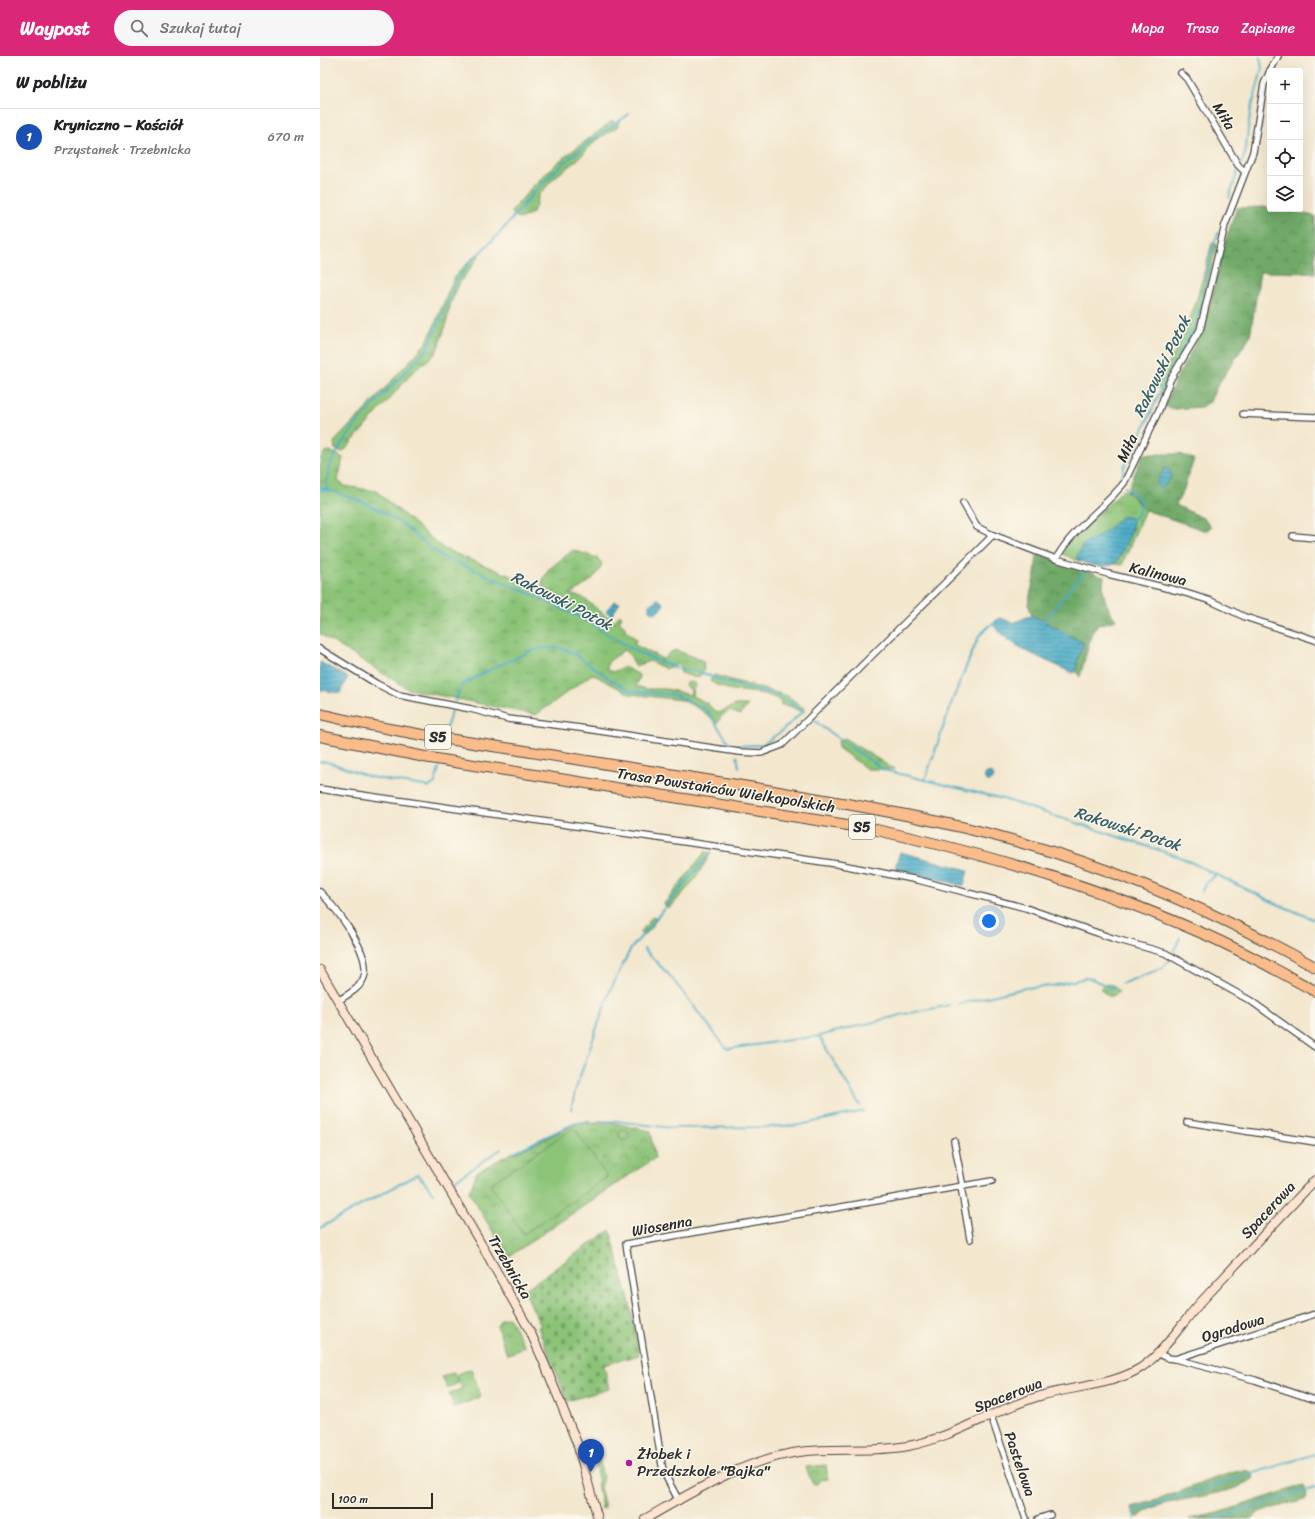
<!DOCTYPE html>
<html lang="pl">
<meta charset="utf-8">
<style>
:root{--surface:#fff;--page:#f6f6f6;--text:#202124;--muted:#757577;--line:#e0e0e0;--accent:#db2777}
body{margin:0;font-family:Sriracha,sans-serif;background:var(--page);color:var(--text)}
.controls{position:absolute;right:12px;top:12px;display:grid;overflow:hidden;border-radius:4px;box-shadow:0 4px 16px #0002}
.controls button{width:36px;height:36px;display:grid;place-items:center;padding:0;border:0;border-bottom:1px solid var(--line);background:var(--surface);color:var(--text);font:20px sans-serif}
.scale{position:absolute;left:12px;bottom:10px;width:101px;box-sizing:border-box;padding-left:4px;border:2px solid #2b2b2b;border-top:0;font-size:11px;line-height:14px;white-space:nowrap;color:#2b2b2b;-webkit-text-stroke:3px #fbf7ec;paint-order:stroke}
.you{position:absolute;left:669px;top:865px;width:14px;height:14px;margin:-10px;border:3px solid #fff;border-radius:50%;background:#1a73e8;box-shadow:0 0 0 6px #1a73e833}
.badge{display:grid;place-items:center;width:26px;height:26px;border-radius:50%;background:var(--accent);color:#fff;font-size:13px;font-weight:700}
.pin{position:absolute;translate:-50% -33px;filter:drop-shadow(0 1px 2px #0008)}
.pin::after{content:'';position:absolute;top:21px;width:14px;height:12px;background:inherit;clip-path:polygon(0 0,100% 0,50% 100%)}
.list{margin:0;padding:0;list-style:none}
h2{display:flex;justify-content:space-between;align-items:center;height:52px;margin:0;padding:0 16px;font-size:17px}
h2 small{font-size:13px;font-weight:400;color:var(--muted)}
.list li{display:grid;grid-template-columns:26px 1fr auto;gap:12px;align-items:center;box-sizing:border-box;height:56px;padding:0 16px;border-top:1px solid var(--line)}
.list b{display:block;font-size:15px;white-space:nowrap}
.list p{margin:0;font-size:13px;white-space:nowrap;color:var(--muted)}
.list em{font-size:13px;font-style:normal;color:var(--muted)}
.icon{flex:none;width:22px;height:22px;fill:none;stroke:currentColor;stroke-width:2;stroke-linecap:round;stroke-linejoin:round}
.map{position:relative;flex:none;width:995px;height:1463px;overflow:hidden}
header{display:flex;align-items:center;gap:24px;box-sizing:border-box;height:56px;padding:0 20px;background:var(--accent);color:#fff}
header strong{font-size:19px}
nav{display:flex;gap:22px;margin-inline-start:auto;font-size:14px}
.search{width:280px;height:36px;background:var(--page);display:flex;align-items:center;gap:10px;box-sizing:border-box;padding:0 14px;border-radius:22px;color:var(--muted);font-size:15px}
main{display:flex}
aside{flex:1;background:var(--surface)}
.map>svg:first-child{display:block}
</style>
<header>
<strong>Waypost</strong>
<div class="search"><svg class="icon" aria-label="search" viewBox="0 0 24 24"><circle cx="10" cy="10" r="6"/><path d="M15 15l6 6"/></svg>Szukaj tutaj</div>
<nav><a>Mapa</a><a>Trasa</a><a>Zapisane</a></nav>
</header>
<main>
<aside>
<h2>W pobliżu<small></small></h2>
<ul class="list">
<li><span class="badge" style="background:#1a4fb4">1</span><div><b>Kryniczno – Kościół</b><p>Przystanek · Trzebnicka</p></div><em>670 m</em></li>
</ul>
</aside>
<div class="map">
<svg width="995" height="1463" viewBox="0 0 995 1463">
<defs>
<pattern id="grass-tufts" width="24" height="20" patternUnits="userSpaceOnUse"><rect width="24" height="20" fill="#8bc377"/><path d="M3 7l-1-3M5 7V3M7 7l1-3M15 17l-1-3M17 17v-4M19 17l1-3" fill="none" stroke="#729f62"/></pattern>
<pattern id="forest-crowns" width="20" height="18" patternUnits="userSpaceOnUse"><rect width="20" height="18" fill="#70a968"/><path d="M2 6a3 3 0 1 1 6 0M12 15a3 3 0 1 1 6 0" fill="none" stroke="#5c8a56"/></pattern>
<pattern id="cemetery-stones" width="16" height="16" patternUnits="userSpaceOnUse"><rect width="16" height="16" fill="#8bc377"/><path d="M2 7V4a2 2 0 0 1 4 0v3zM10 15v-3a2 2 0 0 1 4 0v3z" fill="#729f62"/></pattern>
<pattern id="park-crowns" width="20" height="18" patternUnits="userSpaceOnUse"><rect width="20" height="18" fill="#8bc377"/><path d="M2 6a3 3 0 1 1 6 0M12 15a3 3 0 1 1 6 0" fill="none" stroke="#729f62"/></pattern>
<pattern id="water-rules" width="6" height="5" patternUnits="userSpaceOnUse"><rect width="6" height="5" fill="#47abc6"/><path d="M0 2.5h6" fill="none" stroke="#3b8ba1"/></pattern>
</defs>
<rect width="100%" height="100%" fill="#fbf7ec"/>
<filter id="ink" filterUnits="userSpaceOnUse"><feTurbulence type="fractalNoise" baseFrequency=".025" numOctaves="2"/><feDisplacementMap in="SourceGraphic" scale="8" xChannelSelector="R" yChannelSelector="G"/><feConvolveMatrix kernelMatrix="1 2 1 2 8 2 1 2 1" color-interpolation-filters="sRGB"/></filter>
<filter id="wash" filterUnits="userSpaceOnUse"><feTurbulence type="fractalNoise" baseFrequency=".012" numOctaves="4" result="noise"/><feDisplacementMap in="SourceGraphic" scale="16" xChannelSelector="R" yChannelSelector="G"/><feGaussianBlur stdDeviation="0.9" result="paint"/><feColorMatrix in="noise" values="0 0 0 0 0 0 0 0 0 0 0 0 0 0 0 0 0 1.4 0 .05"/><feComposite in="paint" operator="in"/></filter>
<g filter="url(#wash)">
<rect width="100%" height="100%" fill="#f3e7ce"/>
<!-- grass -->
<g fill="url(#grass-tufts)" stroke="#5b7751">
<polygon points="292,65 300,69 276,85 257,104 235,121 219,139 213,157 199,163 191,156 212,131 238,106"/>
<polygon points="892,187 897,188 876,275 843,337 836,330 864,280 877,243"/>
<polygon points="155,199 159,200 158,202 140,226 130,249 126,269 116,297 91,318 25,394 22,396 15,393 14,386 46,353 107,286 135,220"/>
<path d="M10,395L23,402L18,425L25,430L56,435L124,493L204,525L223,531L222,526L229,513L253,494L277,502L282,507C280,520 260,534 249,538L262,541L294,566L300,558L302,560L299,566L305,571V574L317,584L313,588L343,603L350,596L356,594L383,605L384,614L380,620L376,622L361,617L360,610L357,608L346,613L330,605L315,610L311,601L304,594L288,606L287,613L293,616L304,611L318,618L320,621L316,630L327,633H346L370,639L371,634L365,629L366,626L371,625L376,629L373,633L372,640L387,647L397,657L416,649H428L420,659L410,655L401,660L398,667L378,652L362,644L310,638L272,618L216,659L88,633L0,578V403L5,396Z"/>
<polygon points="803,434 807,435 825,454 802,509 795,508 799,503 813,471 786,475 756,501 761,506 742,498 747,488"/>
<path d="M394,619L468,640L485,653L479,655L470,650L461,649L460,645C440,631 412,641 390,625Z"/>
<polygon points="524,682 574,713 547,713 518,692 518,685"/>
<polygon points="385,796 391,797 376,822 351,851 347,851 344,848"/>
<polygon points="333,860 337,862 330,874 324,880 320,877"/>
<polygon points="784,928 793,929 799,936 793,940 788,940 780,933"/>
<polygon points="189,1261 205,1291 187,1299 177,1270 181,1263"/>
<polygon points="279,1405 283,1421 280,1432 285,1452 282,1453 277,1427 279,1426 274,1407"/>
</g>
<!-- forest -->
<g fill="url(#forest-crowns)" stroke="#4e6a4a">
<path d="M944,151L995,160V217L940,216L930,281L897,330L890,346L881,351L854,353L845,350C855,319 876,293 886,261C897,224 902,187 917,152Z"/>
<polygon points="823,398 860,398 874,403 864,433 856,449 885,463 891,471 886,475 825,454 807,435"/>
<path d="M717,498L784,521C781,537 786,551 796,564L778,569L772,577L760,621L756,615L758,602L763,587L712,559L708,548L715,518Z"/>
<path d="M922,1414L930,1415L934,1422C907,1445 837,1439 818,1462L811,1451C849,1443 884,1423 922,1414Z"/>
<polygon points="984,1430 987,1438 986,1443 939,1456 932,1463 869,1463 898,1457 974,1432"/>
</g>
<!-- cemetery -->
<polygon fill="url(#cemetery-stones)" stroke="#5b7751" points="290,1174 309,1243 319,1299 284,1309 289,1333 247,1345 218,1271 221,1270 204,1234"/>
<!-- park -->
<g fill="url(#park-crowns)" stroke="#5b7751">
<polygon points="259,1067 294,1067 330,1075 335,1102 188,1201 149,1136 157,1116 191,1097 195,1097"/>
<polygon points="134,1316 139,1327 127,1332 122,1321"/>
<polygon points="506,1409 508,1423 500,1424 499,1427 495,1428 492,1427 486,1411"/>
</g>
<!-- garden -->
<g fill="#8bc377" stroke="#5b7751">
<polygon points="254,1072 287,1121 204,1178 170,1128"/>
<circle cx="304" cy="1079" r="5"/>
<polygon points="151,1313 161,1341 134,1351 129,1337 142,1333 137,1318"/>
</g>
<!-- water -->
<g fill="url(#water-rules)" stroke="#396b78">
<polygon points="845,412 850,414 851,422 843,432 837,430 838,424"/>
<path d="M806,460L813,463C814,473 801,500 795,508C782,513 767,510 756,502L762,490L786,475L801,461Z"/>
<polygon points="338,543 344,548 339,555 333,557 329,554 329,549"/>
<polygon points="294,545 300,547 291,560 286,555"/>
<path d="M712,559L764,587L758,602L756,615L753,617L746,614C724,603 686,589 674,569L676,564L681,562L693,567Z"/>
<polygon points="0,606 28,621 20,637 0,634"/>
<circle cx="669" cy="721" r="4.5"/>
<polygon points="580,796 648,814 644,830 575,812"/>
</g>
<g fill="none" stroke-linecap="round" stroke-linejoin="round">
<!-- stream -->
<g stroke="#47abc6" stroke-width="2">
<polyline points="921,108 925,98 930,58 942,13 940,0"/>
<polyline points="909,142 918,114"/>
<polyline points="801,426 804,411 816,389 845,325 875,270 885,230 889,203 898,177"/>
<polyline points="0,431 40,445 61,455 82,468 121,500 223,543 265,564 317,596 359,613 380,616 407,627 460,640 484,656"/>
<polyline points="805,431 818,442 821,448 818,458 811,464"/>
<polyline points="0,435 6,434 9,411 22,387 43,360 107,293 138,222 151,205 180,177 215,135 237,113 268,87 309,58"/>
<polyline points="723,567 764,515"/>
<polyline points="135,645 142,629 171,613 211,595 222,592 241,592 253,597 293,625 311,635 355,639 383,652 388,656 411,690 442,689 463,674 483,655"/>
<polyline points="491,661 502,671 564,714 683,743 860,801 953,846 995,864"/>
<polyline points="126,672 132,655"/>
<polyline points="417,700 419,711"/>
<polyline points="0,706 5,705 50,721 109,731 115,727 119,712"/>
<polyline points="605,724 633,643 653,594 659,580 670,569 676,566"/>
<polyline points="881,836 886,827 897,818"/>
<polyline points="324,893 350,920 407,993 499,980 585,958 630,949"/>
<polyline points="853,897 860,881"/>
<polyline points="801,928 842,912 850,903"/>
<polyline points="639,948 704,932 732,930 766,922 772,923 791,932 795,931"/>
<polyline points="499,980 540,1050"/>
<polyline points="251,1054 256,1032 289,937 310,894 391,796"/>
<polyline points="279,1065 296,1065 351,1072 447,1071 479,1069 544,1055"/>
<polyline points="194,1096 253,1068 269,1065"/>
<polyline points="134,1125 181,1093"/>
<polyline points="0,1172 98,1118 113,1137"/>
<polyline points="815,1463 813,1455 995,1398"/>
<polyline points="894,1463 995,1432"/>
</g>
</g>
</g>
<g filter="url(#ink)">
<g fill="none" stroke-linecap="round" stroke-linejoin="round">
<defs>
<g id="street">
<polyline points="950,15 958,0"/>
<polyline points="861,17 867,23 918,109 925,116"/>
<polyline points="923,358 995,361"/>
<polyline points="643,447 657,471 673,479 736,503 788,518 859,535 891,545 925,561 995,584"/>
<polyline points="973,480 995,482"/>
<path d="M736,503C753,472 782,454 804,427L839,354L850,324L880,274L905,169L933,96L944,28L950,15"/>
<polyline points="0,593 57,628 79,639 151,653 188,663 260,672 419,696 441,697 462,689 673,479"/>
<polyline points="0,733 517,808 598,824 706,852 792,882 845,897 931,945 995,991"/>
<path d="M0,836C16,852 52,898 44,921C40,933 28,938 18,945"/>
<polyline points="867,1066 995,1086"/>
<polyline points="634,1085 643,1131"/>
<polyline points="641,1131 650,1183"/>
<polyline points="837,1297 848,1302 855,1303 995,1258"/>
<polyline points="855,1303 935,1324 995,1344"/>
<polyline points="671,1360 706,1463"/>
<polyline points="359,1445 343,1415 306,1188 672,1125"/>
<polyline points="718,1463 730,1459"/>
</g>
<g id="secondary">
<polyline points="0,914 164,1193 210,1275 225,1309 257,1387 278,1463"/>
<path d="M325,1463C373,1436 423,1404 479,1396C515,1391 552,1397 588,1390C635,1381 675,1353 720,1340C753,1330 793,1330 822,1311C845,1295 861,1268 880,1247C918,1206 957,1165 995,1124"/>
</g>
<g id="highway">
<path d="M0,658C65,674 133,684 199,694C291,709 384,723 476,739C551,752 626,765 699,786C803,815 901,859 995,911"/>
<path d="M0,680L110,702L552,773C663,797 772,829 877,875C918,892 956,914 995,935"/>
</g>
</defs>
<!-- street casing -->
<use href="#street" stroke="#494743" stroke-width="8"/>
<!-- secondary casing -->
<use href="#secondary" stroke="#494743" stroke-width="10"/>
<!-- highway casing -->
<use href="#highway" stroke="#494743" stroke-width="12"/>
<!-- street -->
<use href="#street" stroke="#fff" stroke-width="5.5"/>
<!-- secondary -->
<use href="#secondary" stroke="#fde4d0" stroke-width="8"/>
<!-- highway -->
<use href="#highway" stroke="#f9bc8a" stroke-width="10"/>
</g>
</g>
<!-- markers -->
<circle fill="#b5179e" stroke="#fbf7ec" stroke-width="1.5" cx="309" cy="1407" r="4"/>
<g text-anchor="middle" stroke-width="3" stroke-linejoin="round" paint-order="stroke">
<!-- shield labels -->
<g fill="#fbf7ec" stroke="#696865" stroke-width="1">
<rect x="105" y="669" width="26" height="24" rx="3"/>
<rect x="529" y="759" width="26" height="24" rx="3"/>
</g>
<g font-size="14" font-weight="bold" fill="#2b2b2b">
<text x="118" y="686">S5</text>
<text x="542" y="776">S5</text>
</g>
<!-- street labels -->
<g font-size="15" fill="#2b2b2b" stroke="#fbf7ec">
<text transform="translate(904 60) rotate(59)" y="5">Miła</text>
<text transform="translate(807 392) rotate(-64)" y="5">Miła</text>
<text transform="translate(838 518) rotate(14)" y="5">Kalinowa</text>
<text transform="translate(406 734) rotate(9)" y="5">Trasa Powstańców Wielkopolskich</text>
<text transform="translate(948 1154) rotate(-47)" y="5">Spacerowa</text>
<text transform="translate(342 1170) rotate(-10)" y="5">Wiosenna</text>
<text transform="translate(190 1211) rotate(60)" y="5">Trzebnicka</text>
<text transform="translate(913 1272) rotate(-17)" y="5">Ogrodowa</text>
<text transform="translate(688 1339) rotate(-21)" y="5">Spacerowa</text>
<text transform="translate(700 1408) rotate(71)" y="5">Pastelowa</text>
</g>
<!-- poi labels -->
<g font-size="15" fill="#2b2b2b" stroke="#fbf7ec" text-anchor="start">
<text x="317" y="1403">Żłobek i<tspan x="317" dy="17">Przedszkole "Bajka"</tspan></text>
</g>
<!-- water labels -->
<g font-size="16" font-style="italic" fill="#365e69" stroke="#fbf7ec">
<text transform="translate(841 310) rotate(-64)" y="6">Rakowski Potok</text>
<text transform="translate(242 544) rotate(27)" y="6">Rakowski Potok</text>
<text transform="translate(808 772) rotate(18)" y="6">Rakowski Potok</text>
</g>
</g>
</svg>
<div class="controls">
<button>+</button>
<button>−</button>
<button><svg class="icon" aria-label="locate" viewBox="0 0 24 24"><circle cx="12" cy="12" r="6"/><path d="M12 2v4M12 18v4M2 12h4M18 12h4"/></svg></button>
<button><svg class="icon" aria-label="layers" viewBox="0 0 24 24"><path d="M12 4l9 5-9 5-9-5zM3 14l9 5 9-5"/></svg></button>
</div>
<div class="scale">100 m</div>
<div class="you"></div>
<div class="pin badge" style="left:271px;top:1416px;background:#1a4fb4">1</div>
</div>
</main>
